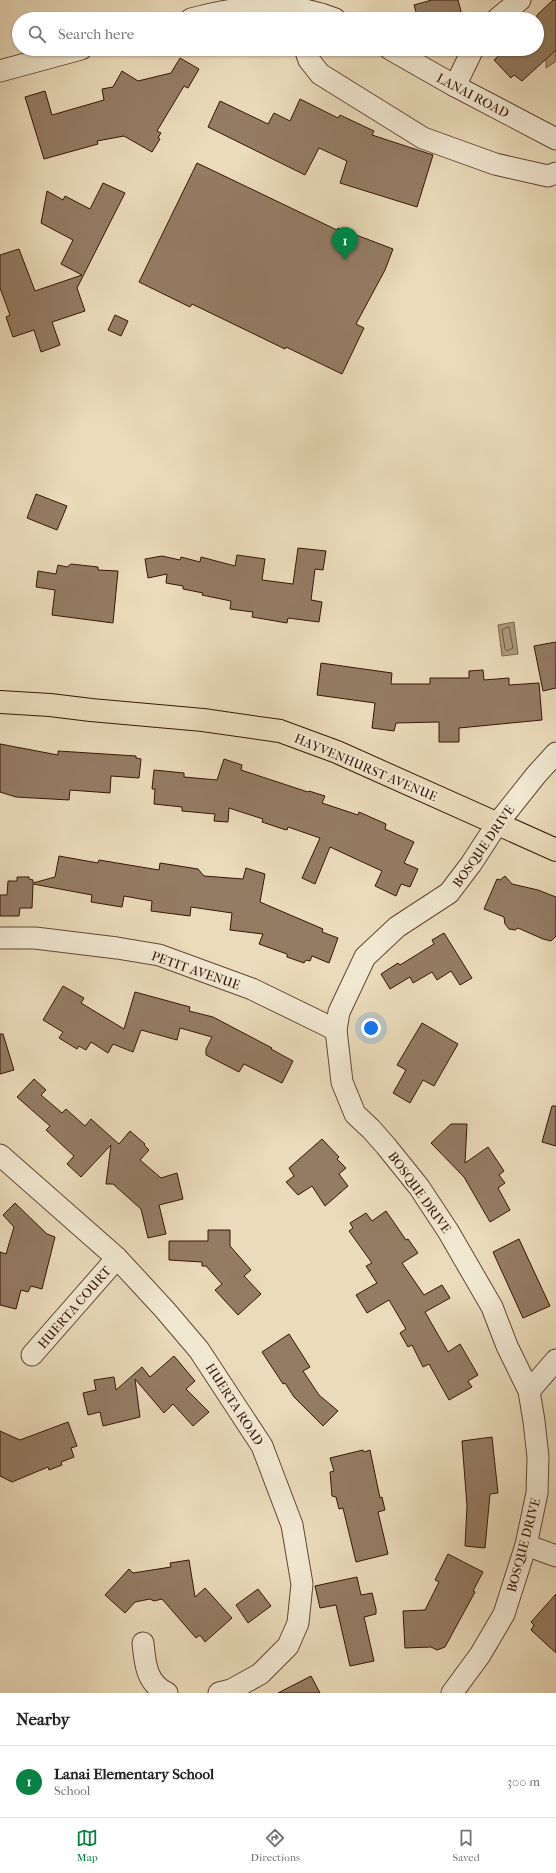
<!DOCTYPE html>
<style>
:root{--surface:#fff;--page:#f2f2f2;--text:#222;--muted:#767676;--line:#e0e0e0;--accent:#0b8043}
body{margin:0;font-family:"IM FELL French Canon",serif;background:var(--page);color:var(--text)}
.you{position:absolute;left:371px;top:1028px;width:14px;height:14px;margin:-10px;border:3px solid #fff;border-radius:50%;background:#1a73e8;box-shadow:0 0 0 6px #1a73e833}
.badge{display:grid;place-items:center;width:26px;height:26px;border-radius:50%;background:var(--accent);color:#fff;font-size:13px;font-weight:700}
.pin{position:absolute;translate:-50% -33px;filter:drop-shadow(0 1px 2px #0008)}
.pin::after{content:'';position:absolute;top:21px;width:14px;height:12px;background:inherit;clip-path:polygon(0 0,100% 0,50% 100%)}
.list{margin:0;padding:0;list-style:none}
h2{display:flex;justify-content:space-between;align-items:center;height:52px;margin:0;padding:0 16px;font-size:17px}
h2 small{font-size:13px;font-weight:400;color:var(--muted)}
.list li{display:grid;grid-template-columns:26px 1fr auto;gap:12px;align-items:center;box-sizing:border-box;height:72px;padding:0 16px;border-top:1px solid var(--line)}
.list b{display:block;font-size:15px;white-space:nowrap}
.list p{margin:0;font-size:13px;white-space:nowrap;color:var(--muted)}
.list em{font-size:13px;font-style:normal;color:var(--muted)}
.icon{flex:none;width:22px;height:22px;fill:none;stroke:currentColor;stroke-width:2;stroke-linecap:round;stroke-linejoin:round}
.map{position:relative;flex:none;width:556px;height:1693px;overflow:hidden}
.search{position:absolute;background:var(--surface);box-shadow:0 1px 3px #0004;left:12px;right:12px;top:12px;height:44px;display:flex;align-items:center;gap:10px;box-sizing:border-box;padding:0 14px;border-radius:22px;color:var(--muted);font-size:15px}
.sheet{height:124px;background:var(--surface)}
nav{display:flex;justify-content:space-around;align-items:center;box-sizing:border-box;height:56px;border-top:1px solid var(--line);background:var(--surface);font-size:11px;color:var(--muted)}
nav a{display:grid;justify-items:center;gap:2px}
nav .on{color:var(--accent)}
.map>svg:first-child{display:block}
</style>
<div class="map">
<svg width="556" height="1693" viewBox="0 0 556 1693">
<rect width="100%" height="100%" fill="#eadbba"/>
<filter id="stains"><feTurbulence type="fractalNoise" baseFrequency=".005" numOctaves="4"/><feColorMatrix values="0 0 0 0 .2 0 0 0 0 .09 0 0 0 0 .02 0 0 0 .5 -.17"/></filter>
<radialGradient id="worn" r=".72"><stop offset=".6" stop-color="#630" stop-opacity="0"/><stop offset="1" stop-color="#630" stop-opacity=".3"/></radialGradient>
<!-- water -->
<g fill="#ad987d" stroke="#7e644d">
<polygon points="556,49 555,62 546,68 546,57"/>
<polygon points="514,622 518,654 502,656 498,625"/>
</g>
<g fill="none" stroke-linecap="round" stroke-linejoin="round">
<!-- shore -->
<polygon stroke="#725642" stroke-width="1" points="509,627 513,648 507,651 505,649 502,630"/>
</g>
<!-- building -->
<g fill="#947c64" stroke="#371506">
<polygon points="432,0 458,0 463,19 418,19 414,5"/>
<polygon points="553,0 556,0 556,50 522,81 514,75 511,78 494,60 506,49 537,49 537,15"/>
<polygon points="180,58 199,69 188,88 184,86 157,131 161,133 158,138 160,139 152,152 124,136 97,141 98,144 44,159 25,97 45,91 52,115 104,100 102,89 113,87 122,71 138,81 171,73"/>
<polygon points="300,99 338,118 340,115 374,131 372,135 433,155 417,207 340,183 347,161 319,148 305,175 208,127 220,101 268,124 274,113 290,121"/>
<polygon points="197,163 337,230 338,228 393,249 385,270 356,324 364,328 342,374 286,347 285,349 192,304 190,307 139,282"/>
<polygon points="103,183 125,193 77,288 85,311 52,322 60,345 41,352 34,330 13,337 6,317 10,315 0,288 0,255 19,249 35,291 82,275 61,264 73,240 41,223 47,191 63,200 65,196 90,209"/>
<polygon points="115,315 128,321 121,336 108,330"/>
<polygon points="36,494 67,506 57,530 27,518"/>
<polygon points="298,548 326,551 323,570 315,569 311,600 322,602 319,622 288,618 287,623 252,617 253,612 230,609 231,601 202,595 203,593 183,589 183,586 166,583 167,574 148,578 145,559 162,556 180,560 181,557 200,562 201,557 235,566 237,555 265,559 262,580 293,584"/>
<polygon points="71,564 98,567 98,570 118,571 113,623 52,615 55,590 36,587 38,571 56,574 58,565 67,567"/>
<polygon points="556,642 556,688 543,691 534,646"/>
<polygon points="321,663 392,673 391,684 430,684 430,678 469,678 469,671 483,670 484,680 509,678 509,685 539,683 542,720 459,728 459,742 439,742 439,722 396,723 394,731 372,728 375,703 317,695"/>
<polygon points="0,744 58,755 58,751 136,756 136,758 141,759 139,778 111,776 110,793 70,790 69,800 16,797 0,792"/>
<polygon points="224,759 242,765 241,770 308,792 309,791 325,796 322,803 358,815 359,812 386,824 385,829 414,842 404,863 418,869 410,887 401,884 396,896 375,886 382,871 330,847 315,884 302,878 320,838 288,827 287,830 283,829 262,822 263,819 229,808 228,822 214,821 215,814 182,811 182,807 154,804 155,789 152,789 154,770 184,773 184,777 217,780"/>
<polygon points="59,856 98,863 99,860 159,870 160,863 198,869 204,876 243,879 246,868 265,874 260,902 323,929 322,932 338,938 329,963 312,956 310,961 306,960 304,963 287,957 287,954 259,944 263,934 230,930 232,913 191,907 190,916 151,911 152,901 124,896 122,907 91,902 92,895 33,884 32,908 20,908 19,916 0,916 0,895 7,895 8,881 17,881 17,877 29,877 29,879 33,880 33,883 55,877"/>
<polygon points="505,876 512,884 538,890 556,897 556,936 551,941 543,939 518,928 515,930 509,929 505,924 504,917 484,909 497,879 500,880"/>
<polygon points="444,933 472,978 460,985 451,971 437,980 432,972 413,983 410,977 390,989 381,974 398,963 400,965 434,944 432,940"/>
<polygon points="63,986 84,998 81,1003 124,1029 135,992 190,1007 189,1011 213,1017 272,1048 271,1049 293,1061 282,1083 244,1064 239,1072 206,1055 206,1049 212,1037 180,1028 177,1040 141,1030 133,1052 113,1044 108,1053 91,1042 86,1050 79,1046 77,1049 59,1038 63,1032 43,1020"/>
<polygon points="422,1023 458,1044 434,1086 423,1080 410,1103 393,1093 406,1070 397,1065"/>
<polygon points="0,1034 3,1034 14,1070 0,1074"/>
<polygon points="34,1079 46,1090 41,1095 62,1113 66,1109 85,1126 91,1119 119,1144 130,1131 145,1144 144,1145 149,1150 140,1160 161,1178 177,1173 183,1199 159,1205 166,1234 148,1238 141,1209 113,1184 106,1184 111,1145 81,1177 67,1164 74,1156 46,1130 50,1126 17,1097"/>
<polygon points="552,1106 556,1106 556,1146 542,1142"/>
<polygon points="451,1124 467,1124 465,1163 488,1147 504,1171 499,1175 505,1183 498,1188 510,1210 490,1222 464,1177 431,1143"/>
<polygon points="322,1139 339,1157 337,1159 346,1168 339,1174 348,1186 325,1206 312,1186 298,1195 286,1182 294,1176 289,1168"/>
<polygon points="15,1203 47,1234 55,1237 42,1289 31,1286 28,1292 21,1290 16,1309 0,1305 0,1252 6,1254 14,1227 3,1215"/>
<polygon points="386,1211 406,1240 408,1239 418,1253 402,1263 424,1295 442,1285 450,1298 425,1312 448,1352 460,1344 478,1375 468,1381 472,1387 449,1400 429,1364 423,1367 412,1345 408,1347 400,1333 406,1329 389,1300 367,1313 356,1295 377,1283 366,1266 372,1263 349,1231 353,1228 350,1223 366,1213 372,1221"/>
<polygon points="208,1230 230,1230 230,1246 251,1270 244,1276 261,1294 238,1315 215,1290 222,1284 206,1266 202,1266 202,1262 169,1260 169,1241 208,1241"/>
<polygon points="519,1239 550,1306 523,1318 493,1252"/>
<polygon points="289,1334 310,1367 303,1371 319,1395 338,1411 323,1426 294,1397 285,1383 283,1384 262,1352"/>
<polygon points="174,1356 195,1381 186,1389 209,1412 193,1426 173,1404 164,1413 135,1379 140,1417 103,1426 100,1412 88,1415 83,1393 96,1390 94,1380 114,1377 116,1390 142,1367 150,1377"/>
<polygon points="68,1422 77,1446 71,1448 74,1457 61,1462 62,1465 49,1470 48,1467 12,1482 0,1476 0,1431 20,1440"/>
<polygon points="492,1437 498,1493 490,1494 485,1548 465,1546 467,1506 462,1441"/>
<polygon points="363,1450 364,1452 370,1450 380,1498 382,1497 385,1510 378,1512 388,1554 356,1562 343,1508 339,1509 336,1497 332,1496 330,1472 334,1471 330,1458"/>
<polygon points="448,1554 483,1572 473,1591 475,1592 445,1647 437,1650 431,1647 405,1648 403,1611 425,1610 439,1582 435,1580"/>
<polygon points="189,1560 195,1597 205,1588 232,1618 205,1642 200,1635 196,1638 162,1599 154,1601 150,1599 135,1602 125,1613 105,1595 129,1569 133,1573 171,1567 170,1563"/>
<polygon points="357,1577 361,1595 372,1593 376,1609 376,1614 364,1617 374,1661 350,1666 336,1605 320,1608 315,1586"/>
<polygon points="258,1589 271,1606 248,1623 236,1605"/>
<polygon points="556,1594 556,1653 531,1630 534,1625 531,1622"/>
<polygon points="311,1676 320,1693 278,1693"/>
</g>
<g fill="none" stroke-linecap="round" stroke-linejoin="round">
<defs>
<g id="minor">
<path d="M191,19C239,6 289,0 335,19"/>
<polyline points="497,19 520,0"/>
<polyline points="305,49 309,60 320,74 423,138 495,164 548,176 556,173"/>
<polyline points="390,49 455,86 556,139"/>
<polyline points="0,71 81,49"/>
<polyline points="455,86 473,49"/>
<polyline points="0,938 35,938 117,948 159,955 252,989 336,1030"/>
<polyline points="0,1155 117,1258 165,1310 199,1350 262,1446 292,1525 302,1584 298,1623 288,1646 260,1674 231,1690 219,1693"/>
<polyline points="32,1355 117,1258"/>
<polyline points="529,1391 556,1360"/>
<polyline points="526,1545 556,1556"/>
<path d="M143,1643C145,1663 146,1683 167,1693"/>
<polyline points="452,1693 480,1655 504,1614 526,1545 537,1493 538,1457 534,1421 529,1391 507,1346 492,1307 448,1231 419,1187 386,1146 371,1129 355,1114 342,1082 336,1030 339,1012 365,957 397,927 449,893 471,864 497,824 536,775 556,753"/>
</g>
<polyline id="major" points="0,702 50,705 91,710 203,720 280,731 337,752 556,850"/>
</defs>
<!-- minor casing -->
<use href="#minor" stroke="#644633" stroke-width="23"/>
<!-- major casing -->
<use href="#major" stroke="#371506" stroke-width="24"/>
<!-- minor -->
<use href="#minor" stroke="#f1e8d2" stroke-width="21"/>
<!-- major -->
<use href="#major" stroke="#eadbba" stroke-width="22"/>
</g>
<g text-anchor="middle" stroke-width="4" stroke-linejoin="round" paint-order="stroke">
<!-- street labels -->
<g font-size="13" fill="#371506" stroke="#f1e8d2">
<text transform="translate(473 95) rotate(28)" y="5">LANAI ROAD</text>
<text transform="translate(366 767) rotate(23)" y="5">HAYVENHURST AVENUE</text>
<text transform="translate(483 846) rotate(-55)" y="5">BOSQUE DRIVE</text>
<text transform="translate(196 970) rotate(19)" y="5">PETIT AVENUE</text>
<text transform="translate(420 1192) rotate(54)" y="5">BOSQUE DRIVE</text>
<text transform="translate(74 1307) rotate(-49)" y="5">HUERTA COURT</text>
<text transform="translate(235 1404) rotate(57)" y="5">HUERTA ROAD</text>
<text transform="translate(523 1545) rotate(-75)" y="5">BOSQUE DRIVE</text>
</g>
</g>
<rect width="100%" height="100%" filter="url(#stains)"/>
<rect width="100%" height="100%" fill="url(#worn)"/>
</svg>
<div class="you"></div>
<div class="pin badge" style="left:345px;top:260px">1</div>
<div class="search"><svg class="icon" aria-label="search" viewBox="0 0 24 24"><circle cx="10" cy="10" r="6"/><path d="M15 15l6 6"/></svg>Search here</div>
</div>
<section class="sheet">
<h2>Nearby<small></small></h2>
<ul class="list">
<li><span class="badge">1</span><div><b>Lanai Elementary School</b><p>School</p></div><em>300 m</em></li>
</ul>
</section>
<nav>
<a class="on"><svg class="icon" aria-label="map" viewBox="0 0 24 24"><path d="M3 6l6-2 6 2 6-2v14l-6 2-6-2-6 2zM9 4v14M15 6v14"/></svg>Map</a>
<a><svg class="icon" aria-label="directions" viewBox="0 0 24 24"><path d="M12 3l9 9-9 9-9-9zM9 14v-3h6M13 9l2 2-2 2"/></svg>Directions</a>
<a><svg class="icon" aria-label="saved" viewBox="0 0 24 24"><path d="M7 4h10v16l-5-4-5 4z"/></svg>Saved</a>
</nav>
